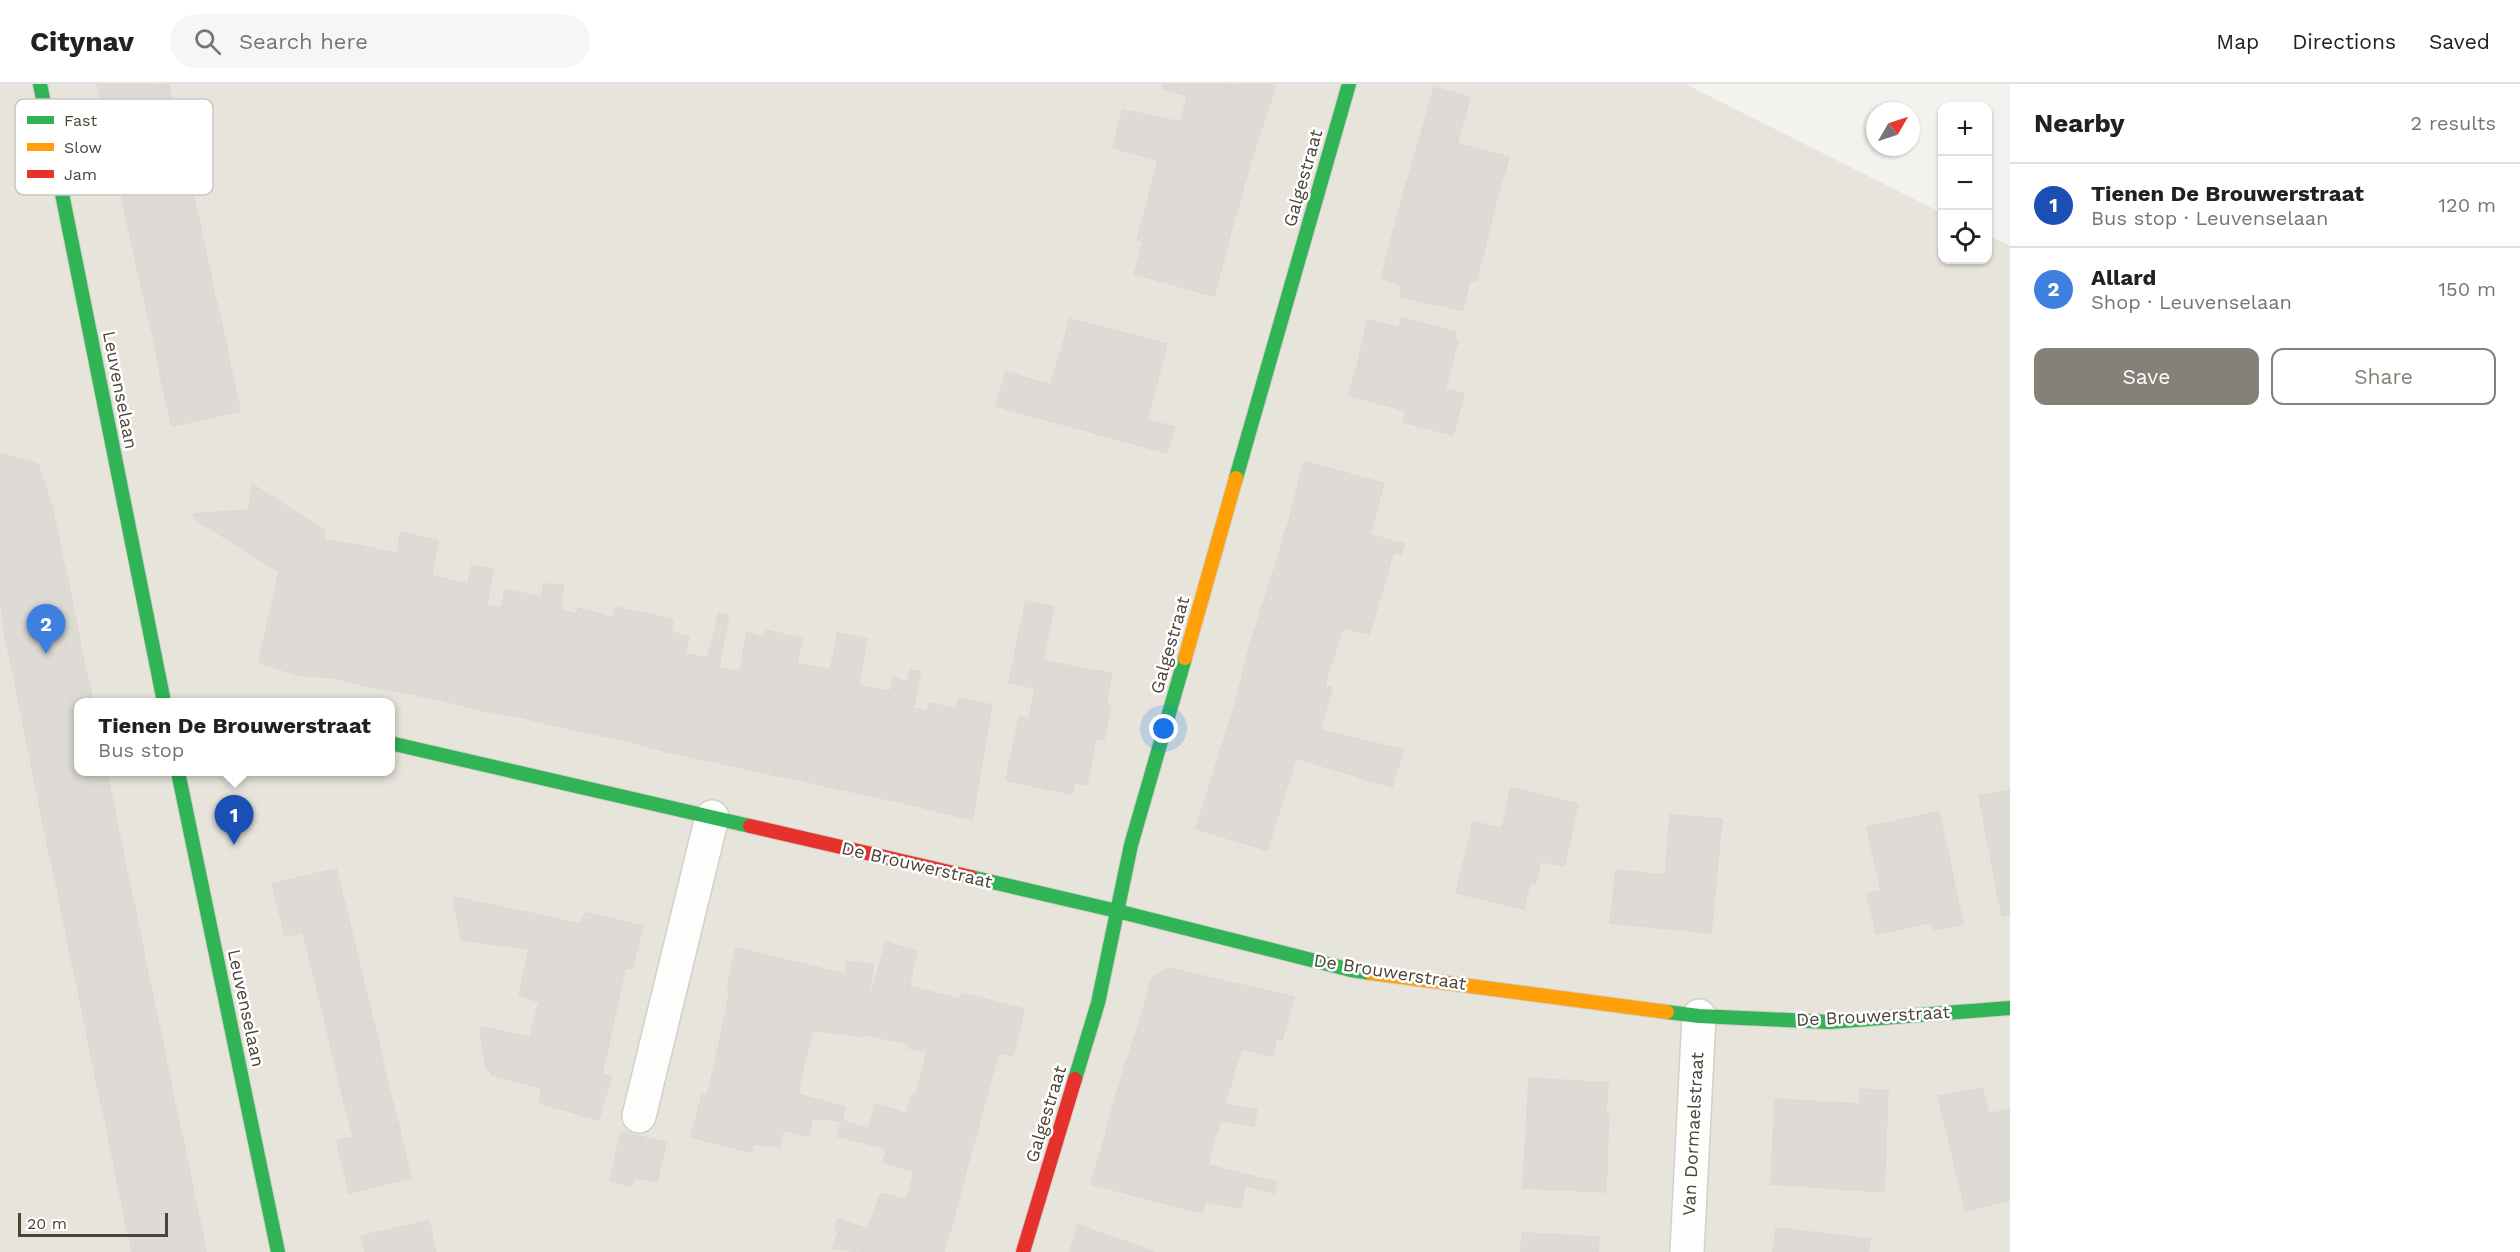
<!DOCTYPE html>
<meta charset="utf-8">
<style>
:root{--surface:#fff;--page:#f6f6f6;--text:#202124;--muted:#757577;--line:#e0e0e0;--accent:#868178}
body{margin:0;font-family:"Work Sans",sans-serif;background:var(--page);color:var(--text)}
.controls{position:absolute;right:18px;top:18px;display:grid;overflow:hidden;border-radius:12px;box-shadow:0 2px 4px #0004}
.controls button{width:54px;height:54px;display:grid;place-items:center;padding:0;border:0;border-bottom:2px solid var(--line);background:var(--surface);color:var(--text);font:30px sans-serif}
.compass{position:absolute;left:1866px;top:18px;width:54px;height:54px;border-radius:50%;background:var(--surface);box-shadow:0 2px 4px #0004;rotate:51deg}
.scale{position:absolute;left:18px;bottom:15px;width:150px;box-sizing:border-box;padding-left:6px;border:3px solid #4b4439;border-top:0;font-size:16px;line-height:21px;white-space:nowrap;color:#4b4439;-webkit-text-stroke:4px #fff;paint-order:stroke}
.you{position:absolute;left:1164px;top:645px;width:21px;height:21px;margin:-15px;border:4px solid #fff;border-radius:50%;background:#1a73e8;box-shadow:0 0 0 9px #1a73e833}
.badge{display:grid;place-items:center;width:39px;height:39px;border-radius:50%;background:var(--accent);color:#fff;font-size:20px;font-weight:700}
.pin{position:absolute;translate:-50% -50px;filter:drop-shadow(0 2px 3px #0008)}
.pin::after{content:'';position:absolute;top:32px;width:21px;height:18px;background:inherit;clip-path:polygon(0 0,100% 0,50% 100%)}
.popup{position:absolute;left:74px;top:614px;width:321px;height:78px;box-sizing:border-box;display:grid;place-content:center;border-radius:12px;background:var(--surface);filter:drop-shadow(0 2px 4px #0005);font-size:20px;white-space:nowrap;color:var(--muted)}
.popup b{font-size:22px;color:var(--text)}
.popup::after{content:'';position:absolute;left:50%;top:100%;margin-left:-12px;border:12px solid transparent;border-top-color:var(--surface)}
.list{margin:0;padding:0;list-style:none}
h2{display:flex;justify-content:space-between;align-items:center;height:78px;margin:0;padding:0 24px;font-size:26px}
h2 small{font-size:20px;font-weight:400;color:var(--muted)}
.list li{display:grid;grid-template-columns:39px 1fr auto;gap:18px;align-items:center;box-sizing:border-box;height:84px;padding:0 24px;border-top:2px solid var(--line)}
.list b{display:block;font-size:22px;white-space:nowrap}
.list p{margin:0;font-size:20px;white-space:nowrap;color:var(--muted)}
.list em{font-size:20px;font-style:normal;color:var(--muted)}
.actions{display:flex;gap:12px;padding:18px 24px}
.actions a{flex:1;padding:14px 0;border:2px solid var(--accent);border-radius:12px;text-align:center;font-size:21px;color:var(--accent)}
.actions .main{background:var(--accent);color:#fff}
.icon{flex:none;width:33px;height:33px;fill:none;stroke:currentColor;stroke-width:2;stroke-linecap:round;stroke-linejoin:round}
.map{position:relative;flex:none;width:2010px;height:1168px;overflow:hidden}
header{display:flex;align-items:center;gap:36px;box-sizing:border-box;height:84px;padding:0 30px;background:var(--surface);border-bottom:2px solid var(--line)}
header strong{font-size:28px}
nav{display:flex;gap:33px;margin-inline-start:auto;font-size:21px}
.search{width:420px;height:54px;background:var(--page);display:flex;align-items:center;gap:15px;box-sizing:border-box;padding:0 21px;border-radius:33px;color:var(--muted);font-size:22px}
main{display:flex}
aside{flex:1;background:var(--surface)}
.map>svg:first-child{display:block}
</style>
<header>
<strong>Citynav</strong>
<div class="search"><svg class="icon" aria-label="search" viewBox="0 0 24 24"><circle cx="10" cy="10" r="6"/><path d="M15 15l6 6"/></svg>Search here</div>
<nav><a>Map</a><a>Directions</a><a>Saved</a></nav>
</header>
<main>
<div class="map">
<svg width="2010" height="1168" viewBox="0 0 2010 1168">
<rect width="100%" height="100%" fill="#f4f2ee"/>
<!-- residential -->
<path fill="#e7e4dc" fill-rule="evenodd" d="M0,0H1685L1942,129V176H1988V151L2010,162V1168H0ZM78,618H390V688H78Z"/>
<!-- building -->
<g fill="#dedbd6" stroke="#dcd9d4" stroke-width="1.5">
<polygon points="97,0 169,0 169,2 101,17"/>
<polygon points="1164,0 1220,0 1272,14 1258,54 1181,38 1187,12 1163,5"/>
<polygon points="1220,0 1275,0 1272,14"/>
<polygon points="169,2 180,50 111,65 101,17"/>
<polygon points="1434,3 1470,13 1457,60 1421,50"/>
<polygon points="1123,26 1258,54 1245,98 1113,64"/>
<polygon points="180,50 190,98 122,113 111,65"/>
<polygon points="1421,50 1509,73 1495,121 1407,98"/>
<polygon points="1158,77 1245,98 1229,155 1144,132"/>
<polygon points="190,98 201,146 132,161 122,113"/>
<polygon points="1407,98 1495,121 1484,167 1393,147"/>
<polygon points="1144,132 1229,155 1214,212 1134,190 1143,157 1137,156"/>
<polygon points="201,146 211,194 143,209 132,161"/>
<polygon points="1393,147 1484,167 1476,197 1470,196 1462,226 1401,213 1401,201 1381,194"/>
<polygon points="211,194 222,242 154,257 143,209"/>
<polygon points="1401,234 1456,248 1454,255 1458,256 1445,306 1357,283 1368,236 1399,244"/>
<polygon points="1070,235 1167,260 1147,336 1175,343 1167,369 996,322 1006,288 1051,301"/>
<polygon points="222,242 230,279 161,294 154,257"/>
<polygon points="230,279 240,327 172,342 161,294"/>
<polygon points="1357,283 1464,310 1453,351 1403,338 1406,327 1348,311"/>
<polygon points="0,370 38,380 52,422 0,432"/>
<polygon points="1304,378 1384,399 1370,450 1291,429"/>
<polygon points="252,400 325,447 316,493 279,488 195,435 192,430 249,426"/>
<polygon points="52,422 60,462 0,475 0,432"/>
<polygon points="1291,429 1404,460 1401,470 1393,469 1384,501 1278,474"/>
<polygon points="401,448 438,457 410,610 370,603"/>
<polygon points="324,455 361,462 335,594 299,591"/>
<polygon points="60,462 69,502 0,516 0,475"/>
<polygon points="361,462 397,469 370,603 335,594"/>
<polygon points="1278,474 1384,501 1369,550 1262,523"/>
<polygon points="472,481 493,485 487,522 502,524 481,626 446,617"/>
<polygon points="279,488 316,493 299,591 259,579"/>
<polygon points="433,492 468,500 446,617 410,610"/>
<polygon points="544,500 563,501 561,526 577,530 556,642 520,633"/>
<polygon points="69,502 77,543 6,557 0,516"/>
<polygon points="505,506 543,513 520,633 481,626"/>
<polygon points="1026,517 1054,523 1043,576 1070,582 1047,705 1006,696 1019,633 1029,635 1035,604 1009,598"/>
<polygon points="615,523 653,531 628,657 594,650"/>
<polygon points="1262,523 1343,544 1327,593 1247,572"/>
<polygon points="578,524 613,534 594,650 556,642"/>
<polygon points="719,530 729,531 701,675 663,667 687,570 708,574"/>
<polygon points="653,531 673,536 671,548 689,553 663,667 628,657"/>
<polygon points="77,543 85,583 15,597 6,557"/>
<polygon points="766,546 802,555 774,691 738,683"/>
<polygon points="747,548 765,555 738,683 701,675 719,584 740,587"/>
<polygon points="838,549 867,555 838,705 806,697"/>
<polygon points="1247,572 1327,593 1325,603 1332,603 1321,645 1234,624"/>
<polygon points="797,579 829,586 806,697 774,691"/>
<polygon points="1070,582 1112,589 1106,620 1111,621 1104,655 1096,654 1087,701 1074,699 1072,710 1047,705"/>
<polygon points="85,583 93,618 78,618 78,626 23,638 15,597"/>
<polygon points="911,586 921,588 913,624 927,628 929,619 956,625 933,726 869,711 893,594 908,598"/>
<polygon points="858,601 890,608 869,711 838,705"/>
<polygon points="959,614 992,621 972,736 933,726"/>
<polygon points="1234,624 1403,666 1392,703 1296,674 1267,766 1196,745"/>
<polygon points="78,626 78,668 31,678 23,638"/>
<polygon points="78,668 78,688 107,688 110,703 39,718 31,678"/>
<polygon points="110,703 118,744 47,758 39,718"/>
<polygon points="1511,704 1578,720 1564,782 1541,777 1535,800 1530,799 1524,825 1456,809 1473,738 1502,744"/>
<polygon points="2010,706 2010,830 2002,832 1979,712"/>
<polygon points="1939,728 1963,840 1934,846 1932,838 1876,850 1867,810 1881,807 1867,743"/>
<polygon points="1670,731 1722,735 1711,849 1610,839 1616,786 1665,791"/>
<polygon points="118,744 126,784 56,798 47,758"/>
<polygon points="126,784 135,824 64,839 56,798"/>
<polygon points="336,785 349,836 285,852 272,800"/>
<polygon points="453,813 581,840 585,829 643,842 632,885 529,865 461,856"/>
<polygon points="135,824 143,865 72,879 64,839"/>
<polygon points="349,836 361,888 316,899 303,848"/>
<polygon points="886,858 917,867 900,943 864,935"/>
<polygon points="736,864 845,890 848,877 874,881 864,935 727,905"/>
<polygon points="143,865 151,905 81,919 72,879"/>
<polygon points="529,865 625,884 614,936 539,918 519,911"/>
<polygon points="1168,884 1294,913 1282,956 1145,920 1152,894"/>
<polygon points="361,888 374,939 328,950 316,899"/>
<polygon points="909,902 959,915 962,909 1024,925 1013,972 900,943"/>
<polygon points="151,905 160,945 89,960 81,919"/>
<polygon points="730,907 864,935 862,953 813,946 805,976 719,961"/>
<polygon points="539,918 614,936 602,990 482,962 480,943 530,953"/>
<polygon points="1145,920 1276,955 1273,972 1242,965 1235,985 1134,955"/>
<polygon points="864,935 999,968 984,1021 919,1002 927,967 908,964 910,960 862,950"/>
<polygon points="374,939 386,991 340,1002 328,950"/>
<polygon points="160,945 168,986 97,1000 89,960"/>
<polygon points="1134,955 1235,985 1225,1020 1122,991"/>
<polygon points="719,961 805,976 798,1010 845,1023 842,1037 812,1034 707,1012"/>
<polygon points="482,962 611,992 599,1036 539,1019 542,1004 491,991 491,987 487,985"/>
<polygon points="168,986 176,1026 106,1040 97,1000"/>
<polygon points="386,991 399,1042 353,1053 340,1002"/>
<polygon points="1122,991 1225,1020 1257,1026 1254,1042 1221,1036 1214,1056 1112,1026"/>
<polygon points="1529,994 1608,999 1606,1030 1609,1030 1608,1053 1526,1049"/>
<polygon points="919,1002 984,1021 970,1073 869,1044 875,1020 907,1030 912,1010 916,1010"/>
<polygon points="1982,1004 1988,1030 2010,1025 2010,1116 1966,1127 1938,1012"/>
<polygon points="1860,1005 1888,1007 1884,1108 1771,1100 1775,1015 1860,1020"/>
<polygon points="702,1011 812,1034 808,1052 783,1046 780,1063 754,1060 751,1068 691,1053"/>
<polygon points="176,1026 185,1066 114,1081 106,1040"/>
<polygon points="1112,1026 1214,1056 1208,1081 1277,1098 1274,1109 1102,1063"/>
<polygon points="842,1037 970,1073 955,1129 907,1115 914,1087 883,1078 887,1065 837,1052"/>
<polygon points="399,1042 411,1094 349,1109 337,1057"/>
<polygon points="621,1048 642,1053 632,1102 610,1097"/>
<polygon points="1526,1049 1608,1053 1606,1108 1523,1104"/>
<polygon points="642,1053 666,1058 657,1098 634,1094"/>
<polygon points="1102,1063 1245,1102 1240,1124 1205,1117 1202,1129 1091,1100"/>
<polygon points="185,1066 193,1106 122,1121 114,1081"/>
<polygon points="193,1106 202,1147 131,1161 122,1121"/>
<polygon points="881,1109 955,1129 944,1168 912,1168 835,1146 837,1135 868,1145"/>
<polygon points="429,1137 436,1168 365,1168 361,1152"/>
<polygon points="1078,1141 1155,1168 1070,1168"/>
<polygon points="1776,1144 1870,1155 1868,1168 1773,1168"/>
<polygon points="202,1147 206,1168 132,1168 131,1161"/>
<polygon points="838,1148 912,1168 859,1168 860,1163 858,1162 856,1168 833,1164"/>
<polygon points="1522,1149 1599,1153 1598,1168 1521,1168"/>
</g>
<g fill="none" stroke-linecap="round" stroke-linejoin="round">
<defs>
<g id="street">
<polyline points="639,1032 712,733"/>
<polyline points="1687,1168 1699,932"/>
</g>
<g id="fast">
<polyline points="40,0 164,618"/>
<polyline points="1236,394 1349,0"/>
<polyline points="390,659 750,742"/>
<polyline points="178,688 278,1168"/>
<polyline points="971,793 1117,827 1351,886 1371,889"/>
<polyline points="1667,928 1699,932 1830,938 2010,924"/>
<polyline points="1075,995 1098,919 1131,761 1185,574"/>
</g>
<g id="slow">
<polyline points="1185,574 1236,394"/>
<polyline points="1371,889 1667,928"/>
</g>
<g id="jam">
<polyline points="750,742 971,793"/>
<polyline points="1023,1168 1075,995"/>
</g>
</defs>
<!-- street casing -->
<use href="#street" stroke="#d2d0cb" stroke-width="36"/>
<!-- fast casing -->
<use href="#fast" stroke="#d3cfc5" stroke-width="16"/>
<!-- slow casing -->
<use href="#slow" stroke="#d3cfc5" stroke-width="16"/>
<!-- jam casing -->
<use href="#jam" stroke="#d3cfc5" stroke-width="16"/>
<!-- street -->
<use href="#street" stroke="#fdfdfc" stroke-width="33"/>
<!-- fast -->
<use href="#fast" stroke="#30b455" stroke-width="14"/>
<!-- slow -->
<use href="#slow" stroke="#ff9f0a" stroke-width="14"/>
<!-- jam -->
<use href="#jam" stroke="#e5322d" stroke-width="14"/>
</g>
<g text-anchor="middle" stroke-width="5" stroke-linejoin="round" paint-order="stroke">
<!-- street labels -->
<g font-size="18" fill="#4b4439" stroke="#fff">
<text transform="translate(1303 94) rotate(-74)" y="6">Galgestraat</text>
<text transform="translate(120 306) rotate(79)" y="6">Leuvenselaan</text>
<text transform="translate(1170 561) rotate(-74)" y="6">Galgestraat</text>
<text transform="translate(917 781) rotate(13)" y="6">De Brouwerstraat</text>
<text transform="translate(1390 888) rotate(9)" y="6">De Brouwerstraat</text>
<text transform="translate(246 924) rotate(78)" y="6">Leuvenselaan</text>
<text transform="translate(1873 932) rotate(-3)" y="6">De Brouwerstraat</text>
<text transform="translate(1046 1030) rotate(-73)" y="6">Galgestraat</text>
<text transform="translate(1693 1050) rotate(-87)" y="6">Van Dormaelstraat</text>
</g>
</g>
<!-- legend -->
<rect x="15" y="15" width="198" height="96" rx="9" fill="#fff" stroke="#c9c7c4" stroke-width="1.5"/>
<rect x="27" y="32" width="27" height="8" fill="#30b455"/>
<rect x="27" y="59" width="27" height="8" fill="#ff9f0a"/>
<rect x="27" y="86" width="27" height="8" fill="#e5322d"/>
<g font-size="16" fill="#4b4439">
<text x="64" y="42">Fast</text>
<text x="64" y="69">Slow</text>
<text x="64" y="96">Jam</text>
</g>
</svg>
<div class="controls">
<button>+</button>
<button>−</button>
<button><svg class="icon" aria-label="locate" viewBox="0 0 24 24"><circle cx="12" cy="12" r="6"/><path d="M12 2v4M12 18v4M2 12h4M18 12h4"/></svg></button>
</div>
<svg class="compass" viewBox="-18 -18 36 36"><path d="M0-13l5 13h-10z" fill="#e53935"/><path d="M0 13l5-13h-10z" fill="#757577"/></svg>
<div class="scale">20 m</div>
<div class="you"></div>
<div class="pin badge" style="left:234px;top:761px;background:#1a4fb4">1</div>
<div class="popup"><b>Tienen De Brouwerstraat</b>Bus stop</div>
<div class="pin badge" style="left:46px;top:570px;background:#3f7fe0">2</div>
</div>
<aside>
<h2>Nearby<small>2 results</small></h2>
<ul class="list">
<li><span class="badge" style="background:#1a4fb4">1</span><div><b>Tienen De Brouwerstraat</b><p>Bus stop · Leuvenselaan</p></div><em>120 m</em></li>
<li><span class="badge" style="background:#3f7fe0">2</span><div><b>Allard</b><p>Shop · Leuvenselaan</p></div><em>150 m</em></li>
</ul>
<div class="actions"><a class="main">Save</a><a>Share</a></div>
</aside>
</main>
